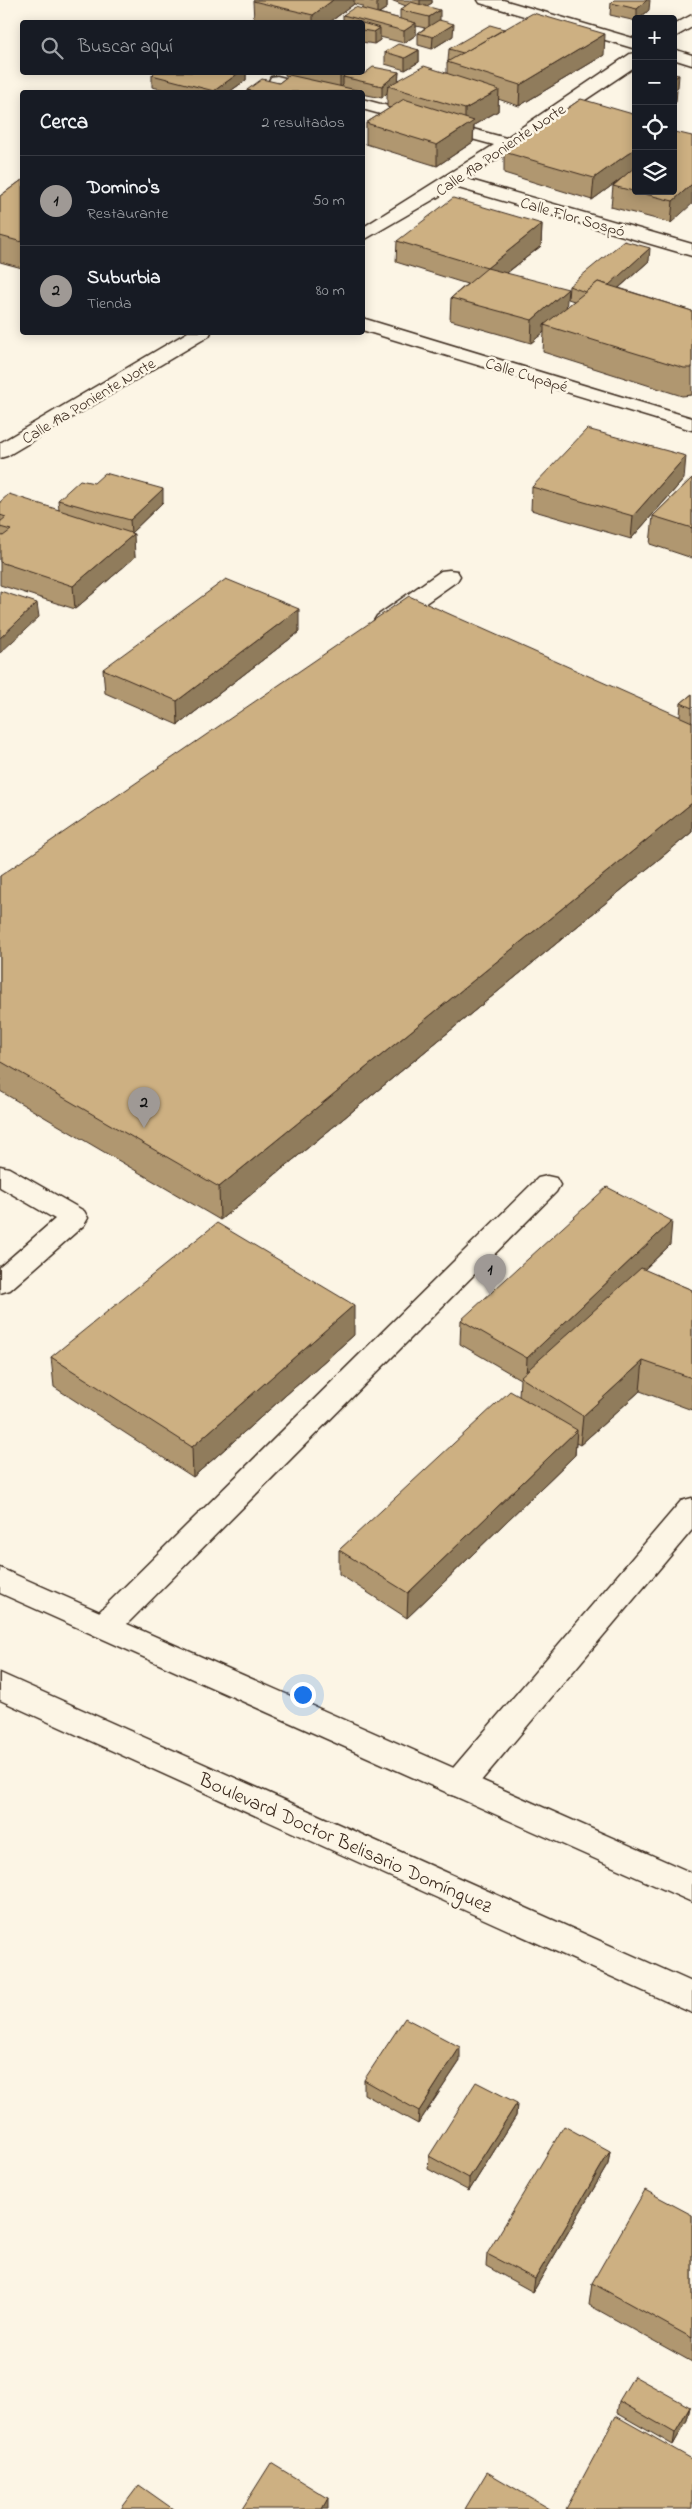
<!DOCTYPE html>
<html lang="es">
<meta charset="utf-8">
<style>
:root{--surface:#171b24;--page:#20242c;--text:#f1f3f6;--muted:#9ea1a6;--line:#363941;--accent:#9f9995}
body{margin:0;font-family:"Indie Flower",sans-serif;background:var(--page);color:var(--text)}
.controls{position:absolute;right:15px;top:15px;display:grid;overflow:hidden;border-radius:5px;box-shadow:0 2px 12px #0003}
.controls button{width:45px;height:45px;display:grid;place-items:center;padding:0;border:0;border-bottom:1px solid var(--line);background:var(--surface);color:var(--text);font:25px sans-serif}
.you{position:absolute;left:302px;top:1694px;width:18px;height:18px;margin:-12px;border:4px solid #fff;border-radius:50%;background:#1a73e8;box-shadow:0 0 0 8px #1a73e833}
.badge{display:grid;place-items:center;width:32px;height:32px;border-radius:50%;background:var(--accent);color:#111;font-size:16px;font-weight:700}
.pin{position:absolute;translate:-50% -41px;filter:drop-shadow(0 1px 2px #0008)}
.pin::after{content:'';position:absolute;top:26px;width:18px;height:15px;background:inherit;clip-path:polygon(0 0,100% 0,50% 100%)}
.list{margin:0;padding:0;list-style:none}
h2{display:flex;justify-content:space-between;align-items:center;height:65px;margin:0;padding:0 20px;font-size:21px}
h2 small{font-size:16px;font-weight:400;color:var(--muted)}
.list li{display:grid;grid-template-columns:32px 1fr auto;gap:15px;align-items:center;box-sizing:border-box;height:90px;padding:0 20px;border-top:1px solid var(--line)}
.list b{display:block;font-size:19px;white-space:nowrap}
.list p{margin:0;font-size:16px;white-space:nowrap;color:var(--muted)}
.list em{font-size:16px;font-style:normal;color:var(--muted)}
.icon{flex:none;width:28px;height:28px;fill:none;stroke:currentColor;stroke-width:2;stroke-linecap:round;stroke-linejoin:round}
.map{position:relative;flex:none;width:692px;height:2509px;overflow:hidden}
.search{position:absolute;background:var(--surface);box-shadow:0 2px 12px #0003;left:20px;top:20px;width:345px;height:55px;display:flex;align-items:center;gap:12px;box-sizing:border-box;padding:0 18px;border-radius:5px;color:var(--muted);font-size:19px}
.panel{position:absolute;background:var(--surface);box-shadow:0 2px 12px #0003;left:20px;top:90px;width:345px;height:245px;border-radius:5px}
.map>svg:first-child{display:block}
</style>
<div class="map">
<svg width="692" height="2509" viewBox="0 0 692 2509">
<rect width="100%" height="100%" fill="#fcf5e5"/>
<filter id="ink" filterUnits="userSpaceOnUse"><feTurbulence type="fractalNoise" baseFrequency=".02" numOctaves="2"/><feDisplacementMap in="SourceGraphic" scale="10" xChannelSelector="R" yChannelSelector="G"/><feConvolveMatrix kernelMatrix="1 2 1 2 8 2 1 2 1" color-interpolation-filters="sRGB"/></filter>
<g filter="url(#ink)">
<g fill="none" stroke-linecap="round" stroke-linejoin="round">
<defs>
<g id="minor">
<polygon points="478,0 503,0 636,39 636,49 480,3"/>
<polygon points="692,15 692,27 673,38 673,25"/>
<polygon points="673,49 692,55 692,65 673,59"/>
<polygon points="636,53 636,66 467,179 692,244 692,256 455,187 362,241 362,228 494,145 362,109 362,99 506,138 630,54"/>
<polygon points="277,76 325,88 327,92 301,92 271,85 269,81 271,77"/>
<polygon points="362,318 692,418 692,430 362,330"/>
<polygon points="188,332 211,332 209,336 7,456 0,458 0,443"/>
<polygon points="449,570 457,571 460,576 457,581 393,626 385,628 377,626 374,621 377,616 441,571"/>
<polygon points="0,1166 9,1168 84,1211 88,1218 84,1225 10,1290 0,1293 0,1267 55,1219 0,1187"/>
<polygon points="547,1176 556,1178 560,1185 556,1192 116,1635 105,1638 94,1635 90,1626 94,1617 538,1178"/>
<polygon points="692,1498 692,1530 470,1794 459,1797 448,1794 443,1784 448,1774 681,1501"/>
</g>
<g id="major">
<polygon points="0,1568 692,1873 692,1902 0,1593"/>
<polygon points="0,1673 692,1982 692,2013 0,1700"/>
</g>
</defs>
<!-- minor casing -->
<use href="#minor" stroke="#3b2a1e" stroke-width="3"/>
<!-- major casing -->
<use href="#major" stroke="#3b2a1e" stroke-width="3"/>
<!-- minor -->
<use href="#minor" fill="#fcf5e5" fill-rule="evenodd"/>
<!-- major -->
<use href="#major" fill="#fcf5e5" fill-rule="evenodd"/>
</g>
<!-- wall -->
<g fill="#b09770" stroke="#3b2a1e">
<polygon points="254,0 387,0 387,8 379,13 400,19 400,10 406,6 391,0 432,0 432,3 426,6 440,20 453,36 432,49 418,45 418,33 425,28 416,26 416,35 404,43 380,37 380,40 374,44 362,42 362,22 343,22 343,15 362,9 362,6 354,4 330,22 261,22 254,21 253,1"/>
<polygon points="611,3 649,10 639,19 636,19 636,21 610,15"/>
<polygon points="504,29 604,55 519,106 498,99 498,111 474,125 473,142 437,166 366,144 366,123 390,108 387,107 387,93 382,98 362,94 362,92 247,92 247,90 279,83 288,76 285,75 285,72 360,72 364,74 399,72 398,80 447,73 447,62 449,61 448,61 449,49"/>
<polygon points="419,50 419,62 405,70 385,64 385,52"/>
<polygon points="155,72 246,72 246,80 229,92 174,92 152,87 152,75"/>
<polygon points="581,99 636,191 692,136 671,223 611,207 613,186 618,181 592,200 504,173 504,152"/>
<polygon points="22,180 22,268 0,262 0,196"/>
<polygon points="542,224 541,246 507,273 567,307 574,301 568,299 569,286 649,261 619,288 692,311 692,395 682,396 543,352 544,332 531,343 450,320 451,298 467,284 396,262 397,241"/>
<polygon points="692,478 692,558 650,544 653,516"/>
<polygon points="684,479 631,539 531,510 532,487"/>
<polygon points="58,500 163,502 131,533 135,557 75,609 0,585 0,502 59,510"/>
<polygon points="299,632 178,725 105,693 103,669"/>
<polygon points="692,694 692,832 220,1220 0,1091 0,876 680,716 681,703"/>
<polygon points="670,1245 644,1270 692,1290 692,1410 640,1391 580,1445 576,1443 575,1455 407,1618 339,1574 339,1550 519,1396 520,1379 460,1344 461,1320"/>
<polygon points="354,1335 193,1477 54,1387 51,1357"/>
<polygon points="460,2061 418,2124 364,2094 364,2080"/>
<polygon points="517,2103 516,2116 469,2191 428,2169 429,2156"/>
<polygon points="610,2151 608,2164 533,2292 486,2266 487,2254"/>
<polygon points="692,2215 692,2362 589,2305 592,2283"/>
<polygon points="619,2401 690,2407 687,2420 673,2445 617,2413"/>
</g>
<!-- shaded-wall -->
<g fill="#907b5b" stroke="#3b2a1e">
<polygon points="333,0 354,0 354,4 330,22 313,22 313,15"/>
<polygon points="381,0 387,0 387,8 377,14 377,3"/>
<polygon points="420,0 432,0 432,3 420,10"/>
<polygon points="647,0 650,0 649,10 639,19 637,19 637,9"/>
<polygon points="440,10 440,22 429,29 429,17"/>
<polygon points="416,23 416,35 404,43 404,31"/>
<polygon points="454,24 453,36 432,49 433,37"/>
<polygon points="380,28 380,40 374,44 374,32"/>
<polygon points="605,34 604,55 519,106 520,85"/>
<polygon points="419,50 419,62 405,70 405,58"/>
<polygon points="240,72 246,72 246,80 229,92 214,92 214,91"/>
<polygon points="344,72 354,72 343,77 343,85 340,88 340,75"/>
<polygon points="399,72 398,84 388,86 387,93 382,98 382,86"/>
<polygon points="679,75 678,87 673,91 673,79"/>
<polygon points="499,90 498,111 474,125 473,142 437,166 437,145 465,127 465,109"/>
<polygon points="677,90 676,102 673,104 673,92"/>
<polygon points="636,148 636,168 592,200 594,178"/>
<polygon points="692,184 692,204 671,223 673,201"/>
<polygon points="542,224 541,246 486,289 487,268"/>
<polygon points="650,248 649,261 596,308 597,295"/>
<polygon points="568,289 566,311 544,325 544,332 531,343 532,320"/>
<polygon points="686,456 684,479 631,539 633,516"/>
<polygon points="163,489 163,502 131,533 130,520"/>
<polygon points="134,534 135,557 75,609 73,586"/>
<polygon points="37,603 39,617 0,653 0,638"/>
<polygon points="299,609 299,632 178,725 177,701"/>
<polygon points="692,803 692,832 220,1220 219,1187"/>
<polygon points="672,1221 670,1245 527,1381 526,1380 527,1358"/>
<polygon points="354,1305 354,1335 193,1477 192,1447"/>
<polygon points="643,1361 640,1391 580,1445 583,1416"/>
<polygon points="577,1430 575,1455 407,1618 408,1593"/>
<polygon points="460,2047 460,2061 418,2124 419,2111"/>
<polygon points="517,2103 516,2116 469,2191 469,2178"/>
<polygon points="610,2151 608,2164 533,2292 535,2279"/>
<polygon points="690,2407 687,2420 673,2445 675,2433"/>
<polygon points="328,2498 328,2509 322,2509"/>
</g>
<!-- building -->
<g fill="#cdb082" stroke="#3b2a1e">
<polygon points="254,0 333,0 313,15 253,1"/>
<polygon points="367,0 381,0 377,3"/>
<polygon points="614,0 647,0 637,9 611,3"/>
<polygon points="411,2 440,10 429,17 400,10"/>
<polygon points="355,7 416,23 404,31 343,15"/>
<polygon points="533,13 605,34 520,85 447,62"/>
<polygon points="439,20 454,24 433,37 418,33"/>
<polygon points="362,23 380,28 374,32 362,30"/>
<polygon points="490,25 504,29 463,53 449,49"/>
<polygon points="398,44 419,50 405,58 385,52"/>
<polygon points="424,66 499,90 465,109 388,86"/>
<polygon points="373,67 399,72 382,86 343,77 348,72 360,72 364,74"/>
<polygon points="155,72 240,72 214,91 152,75"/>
<polygon points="327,72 344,72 340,75"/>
<polygon points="673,74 679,75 673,79"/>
<polygon points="289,75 361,91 359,92 256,92 247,90 262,79 279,83"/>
<polygon points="404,99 474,121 437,145 366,123"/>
<polygon points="581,99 636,115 636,148 594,178 504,152"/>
<polygon points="675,132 692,136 692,184 673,201 613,186 636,166 636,191 673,191 673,133"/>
<polygon points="22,180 22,242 0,236 0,196"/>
<polygon points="453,198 542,224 487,268 568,289 532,320 451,298 487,268 397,241"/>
<polygon points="624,241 650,248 609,285 598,282 585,292 569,286"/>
<polygon points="598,282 692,311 692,368 684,368 544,325"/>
<polygon points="587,429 686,456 633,516 532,487"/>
<polygon points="105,473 163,489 130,520 58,500 80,480 94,483"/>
<polygon points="692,478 692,528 653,516"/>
<polygon points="9,494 134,534 73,586 0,562 0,535 3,536 11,530 0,527 0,522 6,517 0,515 0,502"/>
<polygon points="226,579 299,609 177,701 103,669"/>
<polygon points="0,591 37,603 0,638"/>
<polygon points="409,596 692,722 692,803 219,1187 0,1061 0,876"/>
<polygon points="692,694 692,708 681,703"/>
<polygon points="607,1187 672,1221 527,1358 461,1320"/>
<polygon points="217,1223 354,1305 192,1447 51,1357"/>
<polygon points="641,1268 692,1290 692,1378 643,1361 583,1416 520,1377"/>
<polygon points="510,1391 577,1430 408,1593 339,1550"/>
<polygon points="405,2018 460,2047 419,2111 364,2080"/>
<polygon points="476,2082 517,2103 469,2178 429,2156"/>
<polygon points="564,2126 610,2151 535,2279 487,2254"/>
<polygon points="645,2190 692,2215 692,2338 592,2283"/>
<polygon points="634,2376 690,2407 675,2433 619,2401"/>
<polygon points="616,2416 692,2459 692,2509 566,2509"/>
<polygon points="271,2463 328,2498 322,2509 242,2509"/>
<polygon points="487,2472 550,2509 465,2509"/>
<polygon points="139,2485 173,2509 121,2509"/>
</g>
</g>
<g text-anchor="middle" stroke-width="5" stroke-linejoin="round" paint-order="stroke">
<!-- far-street labels -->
<g font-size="16" fill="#3b2a1e" stroke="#fcf5e5">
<text transform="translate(500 149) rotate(-34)" y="6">Calle 19a Poniente Norte</text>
<text transform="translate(573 216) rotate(16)" y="6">Calle Flor Sospó</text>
<text transform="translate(527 374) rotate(17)" y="6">Calle Cupapé</text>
<text transform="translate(88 400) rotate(-31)" y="6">Calle 19a Poniente Norte</text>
</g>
<!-- street labels -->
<g font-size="20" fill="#3b2a1e" stroke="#fcf5e5">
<text transform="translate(346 1842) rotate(24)" y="7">Boulevard Doctor Belisario Domínguez</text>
</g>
</g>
</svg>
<div class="controls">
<button>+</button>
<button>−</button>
<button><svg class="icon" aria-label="locate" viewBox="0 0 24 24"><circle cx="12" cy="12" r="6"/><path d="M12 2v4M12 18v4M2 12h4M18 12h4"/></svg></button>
<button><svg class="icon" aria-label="layers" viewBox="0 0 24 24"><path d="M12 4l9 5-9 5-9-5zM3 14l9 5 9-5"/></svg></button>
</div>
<div class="you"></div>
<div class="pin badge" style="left:490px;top:1295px">1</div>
<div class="pin badge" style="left:144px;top:1128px">2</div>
<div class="search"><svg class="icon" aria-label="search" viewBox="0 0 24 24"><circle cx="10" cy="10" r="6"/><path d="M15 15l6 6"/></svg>Buscar aquí</div>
<section class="panel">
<h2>Cerca<small>2 resultados</small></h2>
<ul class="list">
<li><span class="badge">1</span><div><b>Domino's</b><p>Restaurante</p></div><em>50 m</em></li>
<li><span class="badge">2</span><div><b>Suburbia</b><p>Tienda</p></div><em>80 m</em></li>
</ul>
</section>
</div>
